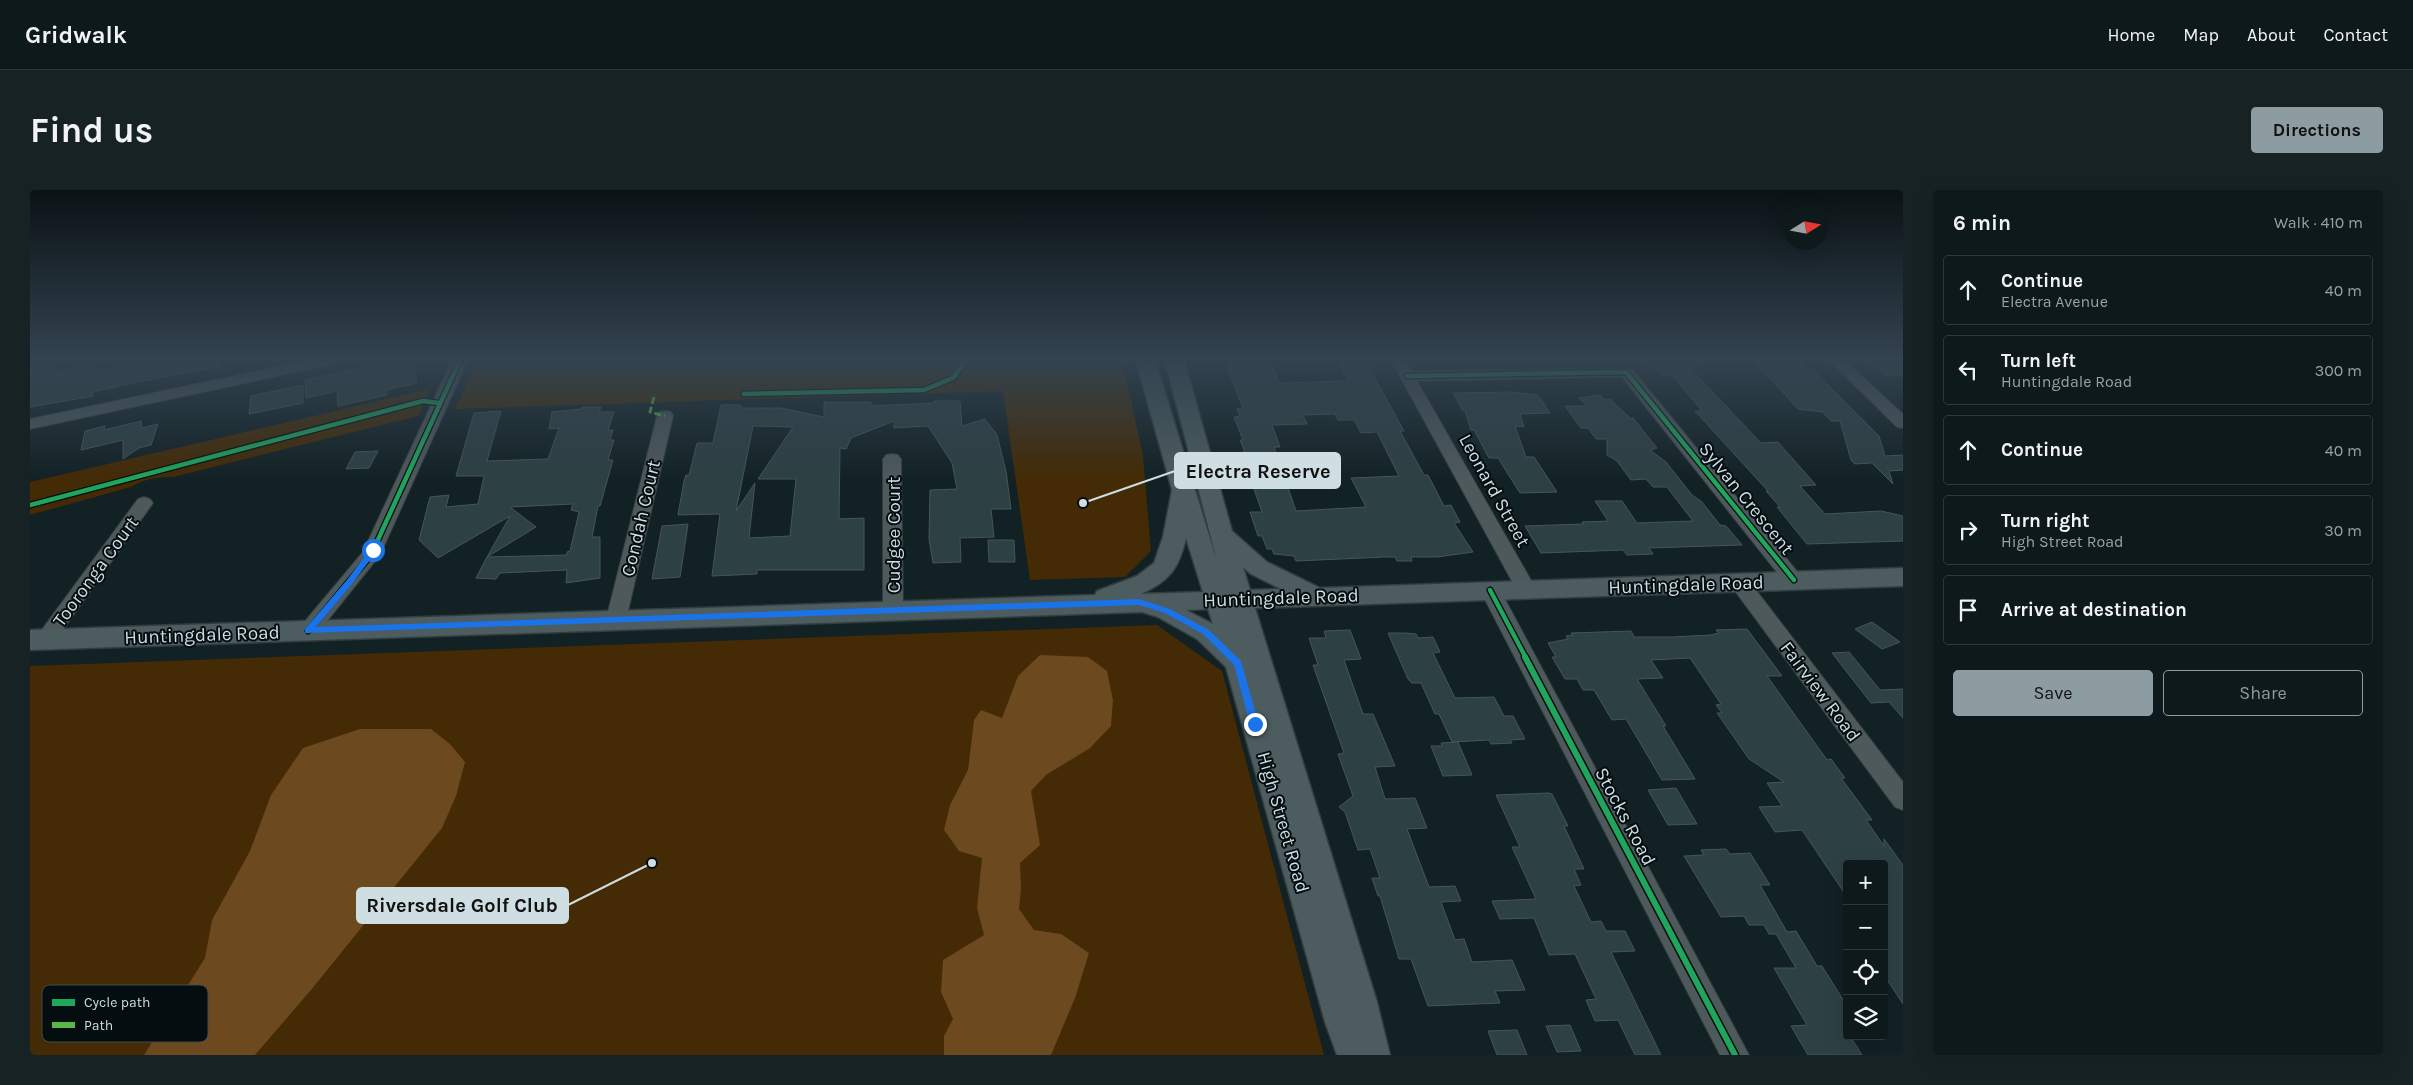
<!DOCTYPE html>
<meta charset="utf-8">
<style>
:root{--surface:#0e191b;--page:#172224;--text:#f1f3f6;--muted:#9ba0a3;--line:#2e383a;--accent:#8c9ca0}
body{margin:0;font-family:Karla,sans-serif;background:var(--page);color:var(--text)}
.controls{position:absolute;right:15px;bottom:15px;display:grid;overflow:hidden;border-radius:5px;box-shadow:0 5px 20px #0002}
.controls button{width:45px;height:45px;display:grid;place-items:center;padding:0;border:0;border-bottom:1px solid var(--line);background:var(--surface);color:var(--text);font:25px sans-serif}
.compass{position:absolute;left:1753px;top:15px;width:45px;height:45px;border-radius:50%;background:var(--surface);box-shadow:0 5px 20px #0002;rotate:79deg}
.stop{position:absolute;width:15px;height:15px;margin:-11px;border:4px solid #1a73e8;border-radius:50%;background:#fff}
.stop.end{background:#1a73e8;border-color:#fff;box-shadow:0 1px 5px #0008}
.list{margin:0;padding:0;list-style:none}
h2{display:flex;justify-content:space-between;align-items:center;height:65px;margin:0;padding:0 20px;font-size:21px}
h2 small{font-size:16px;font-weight:400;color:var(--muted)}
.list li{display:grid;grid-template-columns:32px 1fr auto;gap:15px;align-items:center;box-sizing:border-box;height:70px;margin:0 10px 10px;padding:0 10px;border:1px solid var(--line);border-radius:5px}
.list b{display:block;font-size:19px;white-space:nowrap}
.list p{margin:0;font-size:16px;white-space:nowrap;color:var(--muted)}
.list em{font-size:16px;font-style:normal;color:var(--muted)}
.actions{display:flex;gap:10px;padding:15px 20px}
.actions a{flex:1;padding:11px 0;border:1px solid var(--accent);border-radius:5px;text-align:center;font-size:18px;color:var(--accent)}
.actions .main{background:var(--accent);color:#111}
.icon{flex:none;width:28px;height:28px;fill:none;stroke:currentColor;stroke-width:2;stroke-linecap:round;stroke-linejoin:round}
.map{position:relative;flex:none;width:1873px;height:865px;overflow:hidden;border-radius:5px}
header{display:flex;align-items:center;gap:30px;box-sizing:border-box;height:70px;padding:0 25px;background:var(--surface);border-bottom:1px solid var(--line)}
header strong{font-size:24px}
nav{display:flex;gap:28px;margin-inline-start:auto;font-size:18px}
.intro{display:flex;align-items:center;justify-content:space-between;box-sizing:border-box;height:120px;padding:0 30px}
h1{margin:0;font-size:35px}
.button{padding:12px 22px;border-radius:5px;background:var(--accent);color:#111;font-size:18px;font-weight:700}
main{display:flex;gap:30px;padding:0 30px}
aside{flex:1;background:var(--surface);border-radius:5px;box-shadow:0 5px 20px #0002}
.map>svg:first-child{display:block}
</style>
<header>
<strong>Gridwalk</strong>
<nav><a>Home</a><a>Map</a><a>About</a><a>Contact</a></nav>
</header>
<div class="intro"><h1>Find us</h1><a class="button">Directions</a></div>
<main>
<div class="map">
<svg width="1873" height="865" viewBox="0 0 1873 865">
<rect width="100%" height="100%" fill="#122124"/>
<!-- green -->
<g fill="#442a05">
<polygon points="448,170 1092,170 1113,266 1121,361 1095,387 1000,390 973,201 425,219"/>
<path d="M400,199L388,226L143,287C127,287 115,289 101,297L0,325V292Z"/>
<polygon points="1127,435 1192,481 1294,865 0,865 0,476"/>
</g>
<!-- water -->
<g fill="#6c491e">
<polygon points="1010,465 1058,467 1077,481 1083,510 1081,536 1060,558 1016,585 1001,601 1010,655 990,673 991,699 989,719 1004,740 1031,744 1059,763 1045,808 1021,865 914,865 914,846 923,829 911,802 913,770 954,745 947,718 952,668 929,661 914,640 920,615 938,580 944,530 951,520 972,528 988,486"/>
<polygon points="330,539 401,539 420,554 435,572 426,606 412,638 281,800 225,865 114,865 175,768 182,730 220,661 241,605 273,558"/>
</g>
<!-- building -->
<g fill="#2d4043" stroke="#485557" fill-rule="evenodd">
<polygon points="5,170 27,170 24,183 62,174 61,181 66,181 97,175 97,170 189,170 190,176 103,193 63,202 63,206 0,217 0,176 4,175"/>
<polygon points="355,170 383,170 387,193 356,200 357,205 308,216 307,201 276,208 275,190 335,177 335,174"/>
<path d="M1239,170L1250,193L1318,191L1308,170H1335L1374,241H1370L1394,285H1398L1414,316L1421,315L1430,332L1424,333L1443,362L1407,367H1381L1382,371H1367L1365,367H1354L1266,371L1264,366L1244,364L1242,359H1237L1232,346H1228L1220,322H1232L1211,262H1215L1210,250H1213L1204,227L1210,226L1207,219H1213L1197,175H1200L1199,171ZM1305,224L1308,230H1324L1331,243L1347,242L1369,286L1321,288L1336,317L1266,321L1244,257H1250L1242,235L1277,234L1273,225Z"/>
<polygon points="1611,170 1674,170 1675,172 1660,178 1731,253 1748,252 1786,295 1770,296 1795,324 1851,321 1873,326 1873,351 1777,354 1747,317 1750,317 1736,301 1738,301 1665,221 1672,221 1641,184 1634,186"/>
<polygon points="1723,170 1762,170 1764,172 1770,172 1777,179 1782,179 1849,246 1855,266 1873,265 1873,280 1859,281 1863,294 1842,273 1825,274 1821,270 1810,231 1801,231 1793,222 1768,219"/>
<polygon points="1837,170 1873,170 1873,185 1856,186"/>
<polygon points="273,195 273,213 219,224 221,206"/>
<polygon points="1481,202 1508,205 1520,223 1490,224 1494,237 1485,236 1496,267 1504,267 1527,302 1490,303 1468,268 1459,268 1444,240 1441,240 1435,221 1433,221 1423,203"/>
<polygon points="1569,205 1575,210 1580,209 1600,228 1603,228 1627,258 1620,260 1636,272 1662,305 1672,312 1690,335 1696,336 1712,355 1619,358 1623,364 1597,365 1593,360 1511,363 1495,336 1554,334 1552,332 1578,331 1565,311 1592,311 1607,333 1663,331 1637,297 1623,297 1616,289 1601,290 1587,271 1577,265 1577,249 1566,249 1558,238 1551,238 1535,216 1557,216 1549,208"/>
<path d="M904,211H930L932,236L955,229L967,245L976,281L981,319H961L964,347L930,348L931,372L903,373L899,349L900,300L927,299L922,273L898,236L864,238V231L821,248L816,259L810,258L809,329L834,328V380H727V384L682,386L690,324L648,325L654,291L656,285H659L667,253H683L691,215H711V218H751L794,227V212H841V216L904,213ZM723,236L763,237L728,289H766L760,346L719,348L725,293L706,321Z"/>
<polygon points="552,217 571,217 569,222 584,222 578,240 583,240 580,250 584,250 578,270 583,270 570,316 568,316 562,347 570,347 570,388 536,393 537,380 470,383 466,389 446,388 457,367 537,365 537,362 540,361 549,322 541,320 543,314 480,317 506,337 457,367 480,326 408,368 389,350 400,307 419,305 416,317 448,314 454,286 426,286 444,223 471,221 457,271 518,269 529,238 519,239 522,222 551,219"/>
<polygon points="111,231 112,238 128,234 121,255 109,258 93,269 93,250 51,260 55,241 75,236 74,240"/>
<polygon points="348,261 339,278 316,279 325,262"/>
<polygon points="658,334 650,387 622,389 632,336"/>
<polygon points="958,350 984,350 985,372 959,372"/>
<polygon points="1842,432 1870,452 1852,459 1825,439"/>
<polygon points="1717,439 1752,486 1737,486 1797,570 1801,569 1815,588 1811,588 1842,630 1836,630 1854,656 1854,649 1873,675 1873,814 1854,785 1854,674 1817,674 1817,707 1772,640 1745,642 1729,617 1752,616 1737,593 1754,592 1719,569 1687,523 1692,523 1686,515 1691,514 1660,468 1621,470 1633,488 1607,489 1636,536 1633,536 1665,589 1632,590 1596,529 1582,530 1564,500 1553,500 1547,489 1535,489 1522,467 1526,467 1518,453 1538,449 1536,446 1543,445 1541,443 1601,441 1604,447 1642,447 1681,445 1689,443 1686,440"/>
<polygon points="1320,440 1331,469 1314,470 1333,524 1343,524 1365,576 1345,577 1355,609 1385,608 1397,638 1377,639 1399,697 1425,696 1431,711 1411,712 1425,750 1434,749 1442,772 1482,770 1495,800 1465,801 1470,813 1398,816 1381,769 1369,769 1350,706 1348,706 1342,688 1350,688 1340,659 1328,660 1315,622 1309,617 1323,606 1308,564 1314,563 1283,475 1288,475 1279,448 1296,448 1294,441"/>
<polygon points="1358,443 1375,443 1386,444 1388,448 1403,447 1410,462 1403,463 1425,508 1464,507 1474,526 1483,526 1495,549 1480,550 1482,553 1461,554 1459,550 1422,552 1409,524 1405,524 1391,493 1382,493 1378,489"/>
<polygon points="1819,462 1850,500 1873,499 1873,528 1859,512 1841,513 1802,463"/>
<polygon points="1428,552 1442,585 1413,586 1401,556 1412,556 1411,553"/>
<polygon points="1646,598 1667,634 1638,635 1618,600"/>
<polygon points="1518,603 1522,604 1538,636 1534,636 1554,679 1544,679 1551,695 1544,696 1561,732 1571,731 1576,741 1595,741 1605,761 1581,762 1631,865 1605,865 1588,830 1565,831 1556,810 1566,809 1545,764 1519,765 1504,728 1470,729 1462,711 1506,709 1482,657 1490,657 1466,605"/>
<polygon points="1696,659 1700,664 1720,663 1740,695 1730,695 1757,742 1766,741 1787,776 1792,776 1817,816 1817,846 1820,846 1832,865 1778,865 1761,836 1777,835 1744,778 1766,778 1746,744 1739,744 1734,735 1719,735 1714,726 1691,727 1654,666 1674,665 1671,660"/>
<polygon points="1540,835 1551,861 1527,862 1516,836"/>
<polygon points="1487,840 1497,865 1467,865 1458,841"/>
</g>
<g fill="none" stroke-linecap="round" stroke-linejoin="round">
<defs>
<g id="minor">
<polygon points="279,170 307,170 299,175 0,239 0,229"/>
<polygon points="422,170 438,170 350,365 285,446 278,449 271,446 268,441 271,436 333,362"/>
<polygon points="1361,170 1375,170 1382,181 1602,179 1774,390 1771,395 1764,397 1757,395 1592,187 1387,191 1506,399 1503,404 1496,406 1489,404"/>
<polygon points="1799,170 1814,170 1873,224 1873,238 1867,237"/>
<polygon points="635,221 641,222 643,226 596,430 593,435 586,437 579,435 576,430 627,226 629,222"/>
<polygon points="862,264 868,265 871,269 873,420 870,425 863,427 856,425 853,420 853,269 856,265"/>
<polygon points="114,307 120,309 123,313 22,455 15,458 8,455 5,450 8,445 108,309"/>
<polygon points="1709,385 1716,387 1873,592 1873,620 1865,617 1702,397 1699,392 1702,387"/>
<polygon points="1460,393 1467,395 1470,400 1719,865 1690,865 1450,400 1453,395"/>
</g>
<path id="major" d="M1106,170H1125L1187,371L1135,170H1154L1202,341L1237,372L1290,398L1873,378V396L1225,418L1347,812L1360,865H1307L1295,832L1196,477L1167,449L1128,427L1112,422L0,460V440L1065,405L1067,401L1107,386L1124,373L1133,347L1142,300ZM1156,348L1173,402L1111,404C1140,391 1149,378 1156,348ZM1213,377L1221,384L1251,399L1220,400ZM1178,419L1183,434L1156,420Z"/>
</defs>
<!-- minor casing -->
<use href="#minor" stroke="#333d40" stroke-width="2"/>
<!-- major casing -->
<use href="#major" stroke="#333d40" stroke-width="3"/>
<!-- minor -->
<use href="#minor" fill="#4e595c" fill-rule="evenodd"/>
<!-- major -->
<use href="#major" fill="#4c5c5f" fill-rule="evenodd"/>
<!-- quiet -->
<polyline stroke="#58b947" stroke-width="3" stroke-dasharray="7 3" stroke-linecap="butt" points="624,207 620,222 635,226"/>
<defs>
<g id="cycleway-far1">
<polyline points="1377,186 1596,182 1764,390"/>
<polyline points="714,204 894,200 923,188 936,170"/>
<polyline points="0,315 393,211 409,213"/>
<polyline points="1460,400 1496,468"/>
<polyline points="278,441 341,365 430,170"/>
</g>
<polyline id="cycleway" points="1495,467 1705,865"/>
</defs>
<!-- cycleway-far1 casing -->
<use href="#cycleway-far1" stroke="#040d10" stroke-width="7"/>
<!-- cycleway casing -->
<use href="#cycleway" stroke="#040d10" stroke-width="9"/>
<!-- cycleway-far1 -->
<use href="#cycleway-far1" stroke="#20a55d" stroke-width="4.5"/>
<!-- cycleway -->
<use href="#cycleway" stroke="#20a55d" stroke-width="6"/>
</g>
<!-- sky -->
<linearGradient id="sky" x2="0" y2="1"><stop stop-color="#0a1214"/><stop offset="0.58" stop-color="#334350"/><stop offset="1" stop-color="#334350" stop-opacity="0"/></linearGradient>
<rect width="1873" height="291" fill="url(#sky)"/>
<!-- route -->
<polygon fill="#1a73e8" points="341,358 347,360 322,394 286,437 1109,409 1140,419 1179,440 1211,471 1229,534 1225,537 1220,534 1204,475 1173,444 1135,423 1109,415 275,443 275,439 317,390"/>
<g text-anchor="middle" stroke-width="4" stroke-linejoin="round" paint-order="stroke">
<!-- street labels -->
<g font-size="19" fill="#cedee2" stroke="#040d10">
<text transform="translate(1465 300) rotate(61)" y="7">Leonard Street</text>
<text transform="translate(1717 308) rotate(51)" y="7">Sylvan Crescent</text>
<text transform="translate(610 328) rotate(-77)" y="7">Condah Court</text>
<text transform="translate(863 345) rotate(-90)" y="7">Cudgee Court</text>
<text transform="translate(65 381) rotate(-54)" y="7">Tooronga Court</text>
<text transform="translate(1656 394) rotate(-2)" y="7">Huntingdale Road</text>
<text transform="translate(1251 407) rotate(-2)" y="7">Huntingdale Road</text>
<text transform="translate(172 444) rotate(-2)" y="7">Huntingdale Road</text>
<text transform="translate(1791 501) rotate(53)" y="7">Fairview Road</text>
<text transform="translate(1596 626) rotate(62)" y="7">Stocks Road</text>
<text transform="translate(1254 632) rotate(74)" y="7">High Street Road</text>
</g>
</g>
<!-- legend -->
<rect x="12" y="795" width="166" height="57" rx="8" fill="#040d10" stroke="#414c4f" stroke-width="1"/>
<rect x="22" y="809" width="23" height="7" fill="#20a55d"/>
<rect x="22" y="832" width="23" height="6" fill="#58b947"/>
<g font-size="14" fill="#cedee2">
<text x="54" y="817">Cycle path</text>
<text x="54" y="840">Path</text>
</g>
<!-- callouts -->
<path fill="none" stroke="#cedee2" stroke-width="2" d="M1053 313L1145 281M622 673L538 715"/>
<g fill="#cedee2" stroke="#040d10" stroke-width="2">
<circle cx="1053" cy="313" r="5"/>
<circle cx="622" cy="673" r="5"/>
</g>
<g fill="#cedee2" stroke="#cedee2" stroke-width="2">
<rect x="1145" y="263" width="165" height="35" rx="5"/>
<rect x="327" y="698" width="211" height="35" rx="5"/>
</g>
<g font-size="20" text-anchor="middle" font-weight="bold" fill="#111">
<text x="1228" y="288">Electra Reserve</text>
<text x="432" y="722">Riversdale Golf Club</text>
</g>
</svg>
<div class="controls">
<button>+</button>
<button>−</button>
<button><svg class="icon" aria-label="locate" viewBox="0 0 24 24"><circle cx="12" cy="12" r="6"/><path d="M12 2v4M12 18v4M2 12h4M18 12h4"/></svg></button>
<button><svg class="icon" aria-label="layers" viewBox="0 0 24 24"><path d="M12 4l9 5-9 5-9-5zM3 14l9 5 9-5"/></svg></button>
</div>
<svg class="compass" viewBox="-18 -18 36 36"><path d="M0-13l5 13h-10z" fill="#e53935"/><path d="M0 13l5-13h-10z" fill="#9ba0a3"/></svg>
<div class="stop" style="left:343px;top:360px"></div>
<div class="stop end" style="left:1225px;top:534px"></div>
</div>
<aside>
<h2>6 min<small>Walk · 410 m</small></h2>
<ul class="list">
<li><svg class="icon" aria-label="ahead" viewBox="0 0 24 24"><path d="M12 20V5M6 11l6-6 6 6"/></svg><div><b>Continue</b><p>Electra Avenue</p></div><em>40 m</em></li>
<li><svg class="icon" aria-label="left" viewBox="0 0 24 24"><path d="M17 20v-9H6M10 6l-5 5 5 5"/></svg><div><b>Turn left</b><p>Huntingdale Road</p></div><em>300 m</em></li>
<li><svg class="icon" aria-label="ahead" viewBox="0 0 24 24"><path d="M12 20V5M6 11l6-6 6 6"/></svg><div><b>Continue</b></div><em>40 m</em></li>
<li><svg class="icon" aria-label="right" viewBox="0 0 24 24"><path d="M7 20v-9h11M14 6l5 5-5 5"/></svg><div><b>Turn right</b><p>High Street Road</p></div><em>30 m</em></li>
<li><svg class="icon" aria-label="arrive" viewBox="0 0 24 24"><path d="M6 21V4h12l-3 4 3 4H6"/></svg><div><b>Arrive at destination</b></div></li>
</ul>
<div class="actions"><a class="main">Save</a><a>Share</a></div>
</aside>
</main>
